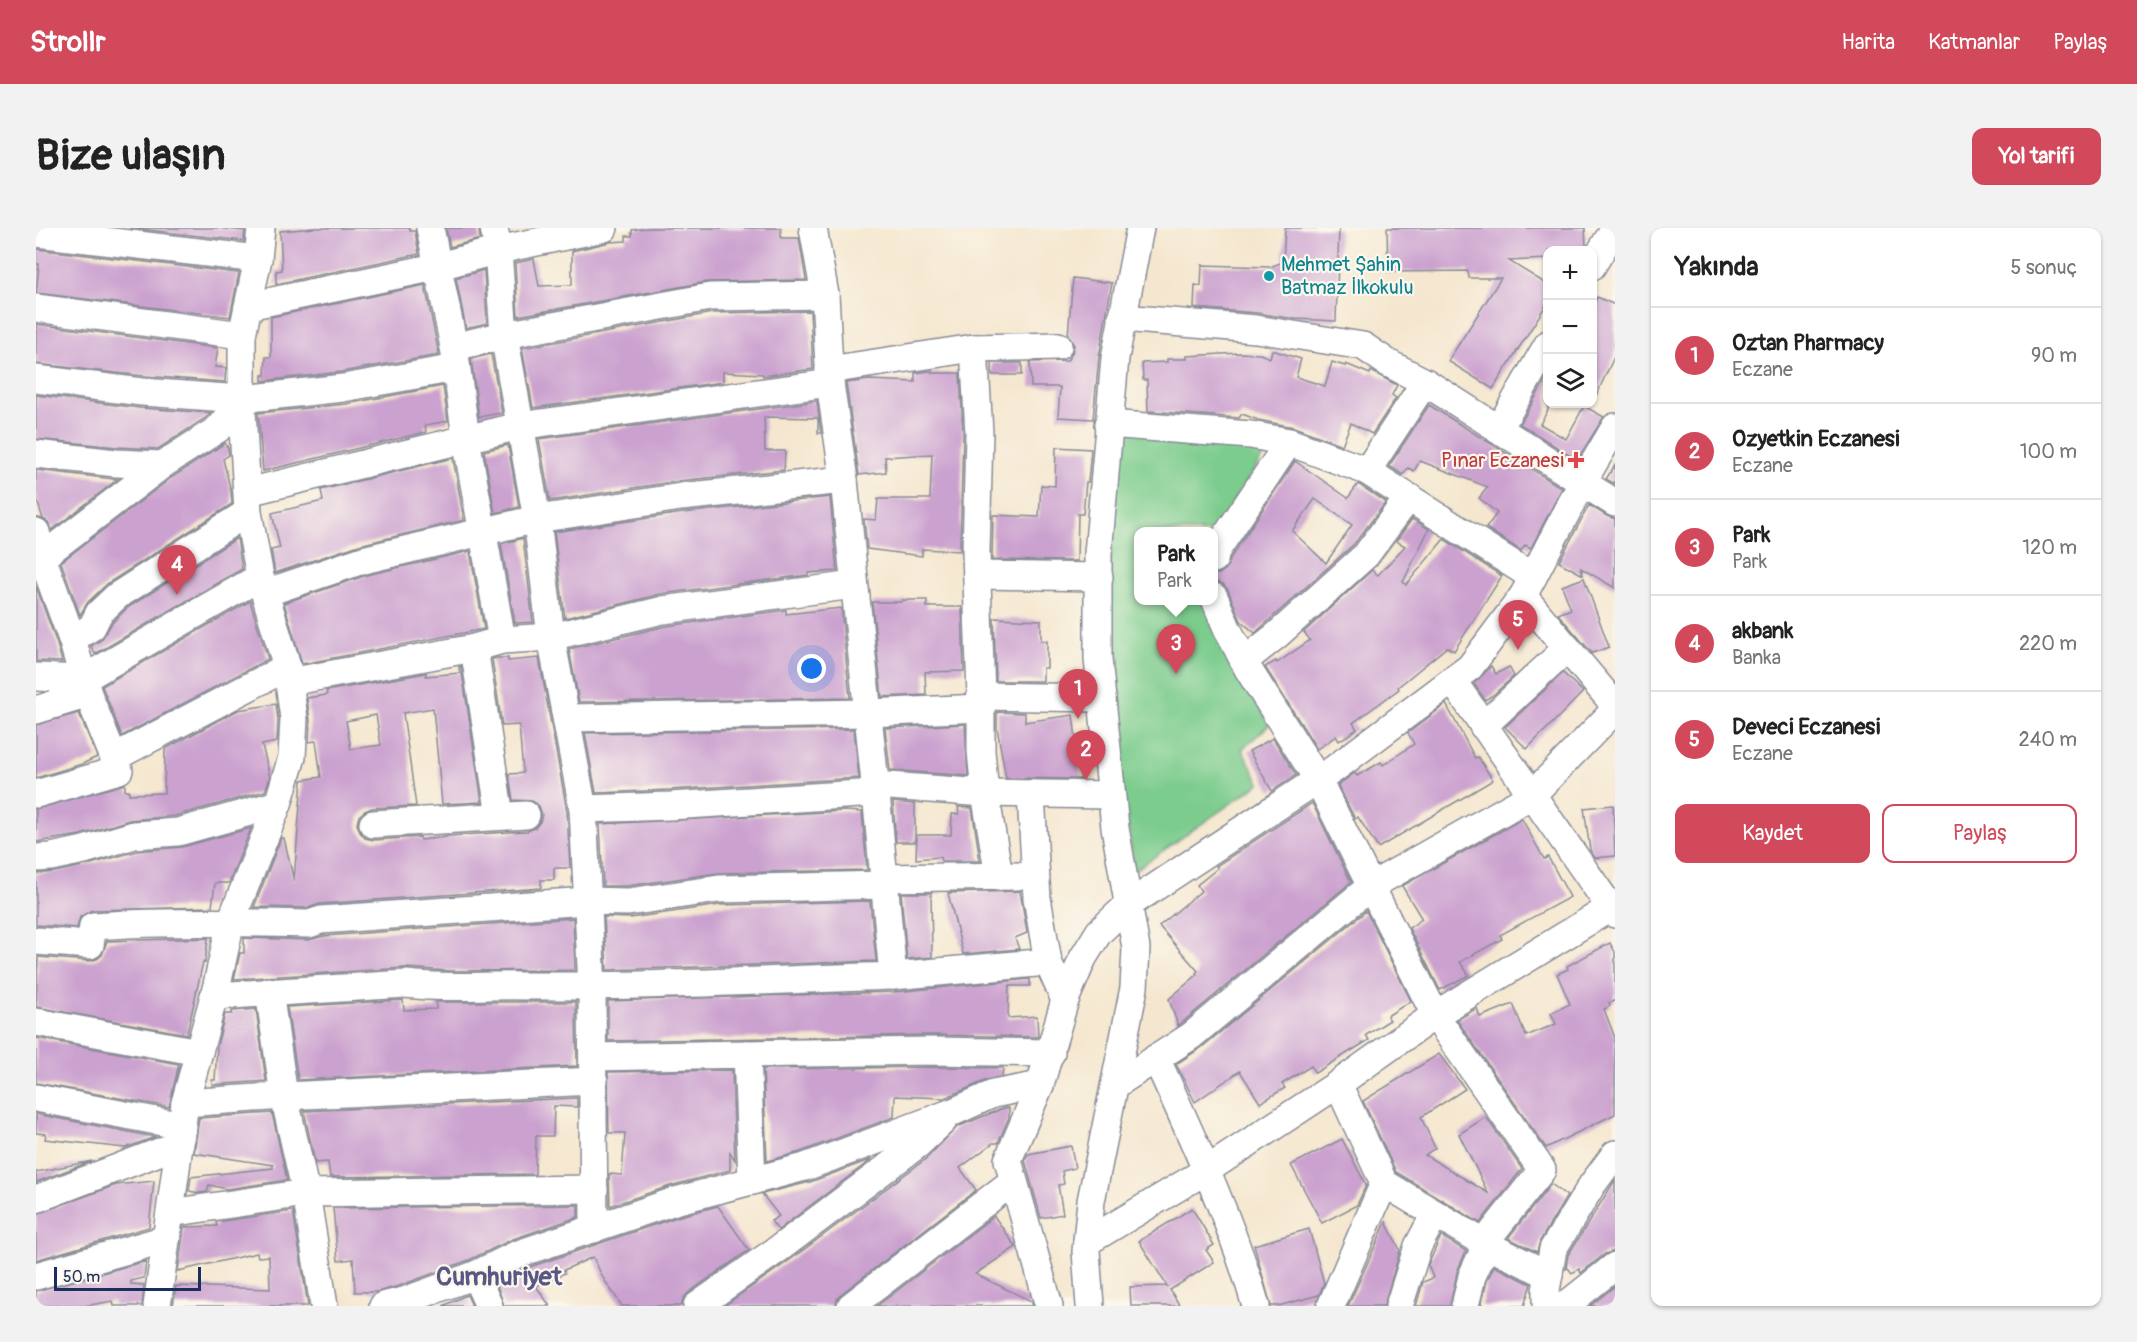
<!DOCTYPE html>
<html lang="tr">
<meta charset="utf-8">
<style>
:root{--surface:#fff;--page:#f2f2f2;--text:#222;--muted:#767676;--line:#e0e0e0;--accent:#d1495b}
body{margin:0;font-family:Pangolin,sans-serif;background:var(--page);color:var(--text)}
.controls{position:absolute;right:18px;top:18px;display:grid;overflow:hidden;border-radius:12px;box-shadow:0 2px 4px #0004}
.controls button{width:54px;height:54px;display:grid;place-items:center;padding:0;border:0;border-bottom:2px solid var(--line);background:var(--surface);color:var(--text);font:30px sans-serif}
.scale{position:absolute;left:18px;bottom:15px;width:147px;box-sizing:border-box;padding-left:6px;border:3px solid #1b2f5e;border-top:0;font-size:16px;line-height:21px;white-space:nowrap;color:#1b2f5e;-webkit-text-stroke:4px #fbf7ec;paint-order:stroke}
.you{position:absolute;left:776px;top:441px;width:21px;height:21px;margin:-15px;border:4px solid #fff;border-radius:50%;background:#1a73e8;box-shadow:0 0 0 9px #1a73e833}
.badge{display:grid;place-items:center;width:39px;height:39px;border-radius:50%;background:var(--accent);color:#fff;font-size:20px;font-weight:700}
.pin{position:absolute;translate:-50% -50px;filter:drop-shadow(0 2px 3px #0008)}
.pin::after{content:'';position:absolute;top:32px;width:21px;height:18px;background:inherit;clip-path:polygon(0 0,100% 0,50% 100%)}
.popup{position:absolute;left:1098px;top:299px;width:84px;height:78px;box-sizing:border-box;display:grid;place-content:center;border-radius:12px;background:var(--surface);filter:drop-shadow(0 2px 4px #0005);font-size:20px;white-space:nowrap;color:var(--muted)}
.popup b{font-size:22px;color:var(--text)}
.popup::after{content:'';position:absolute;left:50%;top:100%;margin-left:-12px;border:12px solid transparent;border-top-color:var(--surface)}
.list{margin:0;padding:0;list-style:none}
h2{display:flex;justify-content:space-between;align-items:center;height:78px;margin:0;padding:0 24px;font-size:26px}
h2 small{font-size:20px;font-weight:400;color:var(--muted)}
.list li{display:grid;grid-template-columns:39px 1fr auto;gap:18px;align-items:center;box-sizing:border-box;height:96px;padding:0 24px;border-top:2px solid var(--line)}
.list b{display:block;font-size:22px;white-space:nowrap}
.list p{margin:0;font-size:20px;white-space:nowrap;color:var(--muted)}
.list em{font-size:20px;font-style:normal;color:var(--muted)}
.actions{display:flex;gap:12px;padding:18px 24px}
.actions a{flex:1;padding:14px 0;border:2px solid var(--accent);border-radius:12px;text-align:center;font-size:21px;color:var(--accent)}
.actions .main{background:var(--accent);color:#fff}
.icon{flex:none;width:33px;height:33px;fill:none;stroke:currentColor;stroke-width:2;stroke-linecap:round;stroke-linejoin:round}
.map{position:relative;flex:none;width:1579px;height:1078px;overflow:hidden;border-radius:12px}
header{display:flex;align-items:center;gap:36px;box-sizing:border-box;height:84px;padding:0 30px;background:var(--accent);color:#fff}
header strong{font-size:28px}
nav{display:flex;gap:33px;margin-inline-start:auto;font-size:21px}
.intro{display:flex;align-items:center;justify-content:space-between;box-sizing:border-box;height:144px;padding:0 36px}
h1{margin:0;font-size:42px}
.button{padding:15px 27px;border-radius:12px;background:var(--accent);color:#fff;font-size:21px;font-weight:700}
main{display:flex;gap:36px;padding:0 36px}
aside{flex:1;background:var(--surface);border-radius:12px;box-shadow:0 2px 4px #0004}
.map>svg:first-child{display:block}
</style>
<header>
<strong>Strollr</strong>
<nav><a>Harita</a><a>Katmanlar</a><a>Paylaş</a></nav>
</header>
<div class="intro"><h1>Bize ulaşın</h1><a class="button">Yol tarifi</a></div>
<main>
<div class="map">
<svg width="1579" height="1078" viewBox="0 0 1579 1078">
<rect width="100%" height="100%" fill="#fbf7ec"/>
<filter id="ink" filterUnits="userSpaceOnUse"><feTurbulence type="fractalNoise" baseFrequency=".0167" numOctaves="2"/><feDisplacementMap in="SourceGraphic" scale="12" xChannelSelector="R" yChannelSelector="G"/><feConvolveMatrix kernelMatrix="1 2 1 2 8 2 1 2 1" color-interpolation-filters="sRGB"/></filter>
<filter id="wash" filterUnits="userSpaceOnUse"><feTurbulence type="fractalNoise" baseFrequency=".008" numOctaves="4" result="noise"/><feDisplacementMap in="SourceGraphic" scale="24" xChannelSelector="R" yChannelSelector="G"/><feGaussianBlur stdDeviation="1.35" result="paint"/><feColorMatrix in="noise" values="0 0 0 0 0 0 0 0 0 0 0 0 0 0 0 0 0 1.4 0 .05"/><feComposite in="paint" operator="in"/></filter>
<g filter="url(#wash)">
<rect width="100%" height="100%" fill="#f5e7cf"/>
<!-- green -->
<polygon fill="#7bcc8d" stroke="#4b7e76" stroke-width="1.5" points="1080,201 1235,216 1178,304 1102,304 1102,372 1172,373 1233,497 1206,521 1224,555 1098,643 1079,502 1071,392"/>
<g id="blocks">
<!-- building -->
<g fill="#cba1cf" fill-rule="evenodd">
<polygon points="93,0 181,0 209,3 208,13"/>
<polygon points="279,0 373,0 374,3 379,3 383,26 240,56 240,43 246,42 244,3"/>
<polygon points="410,0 443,0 444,11 414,19"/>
<polygon points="610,0 745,0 745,10 763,10 770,52 671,54 482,88 479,35 498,31 503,58 536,57 536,23 574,14 590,13 590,8 596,8 596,2"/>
<polygon points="1249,0 1303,0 1300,93 1259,91 1221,85 1158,80 1159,57 1165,58 1166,37 1234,39 1247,34"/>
<polygon points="1351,0 1549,0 1550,18 1547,22 1512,22 1512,31 1473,33 1512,57 1512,74 1457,161 1412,133 1465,50 1433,50 1432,43 1352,44"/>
<polygon points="0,21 203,45 194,89 0,65 3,36 0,36"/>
<polygon points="448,42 451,95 430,100 420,50"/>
<polygon points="1037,50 1076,55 1063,129 1057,191 1022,189 1024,159 995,159 994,134 1031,133 1036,125 1038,117 1032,107"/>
<polygon points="389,57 403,127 305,144 226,153 226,147 229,147 230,129 235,129 235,89"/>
<polygon points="1561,69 1579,77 1579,127 1557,174 1557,79"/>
<polygon points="774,83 777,141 727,148 727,146 687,144 687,154 497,180 486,120 676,85"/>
<polygon points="0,96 182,120 179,139 190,140 189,154 108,148 0,136"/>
<polygon points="1236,122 1265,131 1260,149 1289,158 1296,134 1309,138 1310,136 1334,146 1335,143 1361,157 1356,167 1360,170 1336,206 1315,195 1306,217 1258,199 1222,192 1206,186 1203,190 1112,183 1111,152 1107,152 1106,135 1131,134 1131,131 1151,131 1151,128 1204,125 1224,126 1234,130"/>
<polygon points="455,126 466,185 443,189 435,131"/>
<rect x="956" y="135" width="30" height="12"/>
<polygon points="893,143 896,143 896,145 924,145 927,205 924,323 886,321 886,328 831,321 828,291 840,292 842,271 894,271 896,226 849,229 850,244 823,247 810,155 833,152 879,154 879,145"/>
<polygon points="1512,148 1512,182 1504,196 1530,211 1548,178 1568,189 1541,232 1484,196"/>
<polygon points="407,158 412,193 389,197 390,204 227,243 222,185 310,176"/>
<polygon points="0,167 104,180 175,185 171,189 122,221 81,219 0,211"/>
<polygon points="781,173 785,205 782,205 782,190 728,189 729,223 749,223 748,242 643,253 514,273 503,211"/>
<polygon points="1393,177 1526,260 1495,320 1489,317 1485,323 1450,300 1461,285 1443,270 1452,259 1384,233 1378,243 1372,240 1367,247 1353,238"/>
<polygon points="189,215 192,220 193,227 187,231 195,263 196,276 72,355 52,374 44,387 25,334 135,250"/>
<polygon points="472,217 483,279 459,285 448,223"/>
<polygon points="1020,219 1055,221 1052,254 1050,254 1047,286 1042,286 1041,333 956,332 957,287 1003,289 1005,257 1019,258"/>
<polygon points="417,230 428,292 323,317 239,345 235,322 244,320 236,285 287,273 285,262"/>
<path d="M1259,233L1312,270L1322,256L1350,274L1318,316L1219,405L1205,393L1192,362L1187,356L1178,353V346H1183L1190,341L1195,329ZM1279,271L1316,297L1290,335L1256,303Z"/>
<polygon points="1579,237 1579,256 1570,251"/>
<polygon points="0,242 78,251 82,251 16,302 12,294 7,291 0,269"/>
<polygon points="794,269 801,343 772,345 772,347 625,366 529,390 518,304 647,285"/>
<polygon points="1553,277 1571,288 1579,291 1579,360 1545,340 1547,347 1523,334"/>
<polygon points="1376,291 1393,301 1367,354 1370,357 1408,311 1466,348 1418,423 1411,419 1362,459 1363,461 1317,495 1321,501 1303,513 1300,508 1281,521 1229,439 1240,433 1241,435 1274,412 1268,404 1336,342 1342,347 1369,318 1360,313"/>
<polygon points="201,310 206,341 59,426 55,418 65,412 76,395 91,380"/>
<polygon points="487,310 497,394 479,395 465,316"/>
<polygon points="434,323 448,401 266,436 248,375 331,347"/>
<polygon points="1548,350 1573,419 1556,425 1522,386 1535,381 1526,358"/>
<polygon points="0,358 21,416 26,434 0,433"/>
<polygon points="866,372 891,372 891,379 926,379 928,443 889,444 890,467 846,469 836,374 866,374"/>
<polygon points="214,373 232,431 86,508 66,458"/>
<polygon points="805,380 814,470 543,474 533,421 630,398 750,382 750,386"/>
<polygon points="958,390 1005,392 1005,413 1011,413 1011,440 1007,440 1007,453 960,453"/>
<path d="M462,430H472V433L503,430L531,583L534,640H518V652H505V660L284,676L271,680L218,679L245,610H248L258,653L266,552L285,549L280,513L273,514L274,492L271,470L291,467L290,463L390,445V448L424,445L423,439L425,438L446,574L406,576L397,480L367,485L380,578L336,580L329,583L323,588L321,596L324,604L329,610L338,612L384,609L385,612L410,609V608L491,603L499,600L504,594L506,587L503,578L496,573L477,572L473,546L487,545L483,497L466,498L456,431ZM340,487L345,517L315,521L310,493Z"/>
<polygon points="1455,438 1460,446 1473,439 1478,448 1457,467 1449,472 1438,456"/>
<polygon points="1527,445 1547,464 1491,521 1469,499"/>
<polygon points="240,476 242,492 241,514 226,517 234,549 229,563 139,588 94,592 44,607 0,614 0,581 89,556 89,563 93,563 93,566 128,565 129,521 202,482"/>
<polygon points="1410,476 1439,530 1442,529 1457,552 1342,620 1322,589 1319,591 1302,557 1319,545 1321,548 1345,534 1347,537 1378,516 1372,505"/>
<polygon points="961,484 989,485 989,494 1037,487 1045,551 970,550 961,500"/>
<polygon points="43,485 61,529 46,536 0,550 0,497"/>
<polygon points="929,496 932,548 854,542 849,500"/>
<polygon points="818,501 823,550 633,562 560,565 549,505"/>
<polygon points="1237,510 1260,547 1236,563 1213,523"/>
<polygon points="857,574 879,576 879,614 860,614"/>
<polygon points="1276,575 1315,654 1142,798 1133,771 1161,747 1160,745 1162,743 1123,698 1165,663 1161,657 1182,640 1180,638"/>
<polygon points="1577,577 1579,628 1559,630 1554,622 1548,580"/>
<polygon points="922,579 936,580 944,633 905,633 904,629 880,631 881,607 915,607 916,586 923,586"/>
<polygon points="808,583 826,584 831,642 682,645 591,658 567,658 564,596"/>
<polygon points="1486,591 1508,631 1512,629 1534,669 1464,707 1466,711 1424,734 1433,747 1404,762 1373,700 1386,691 1366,658"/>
<polygon points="215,600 193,655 179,655 176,679 56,682 44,689 41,700 0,697 0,646 18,644 51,637 101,623 146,619"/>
<polygon points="984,663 991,705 979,710 983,721 927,726 912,665"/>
<polygon points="865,665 895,665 896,729 871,731"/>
<polygon points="834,673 840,733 571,742 568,689 594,690 684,677"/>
<polygon points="1330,683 1375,773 1351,788 1354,792 1330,807 1333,812 1279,845 1275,838 1246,856 1249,860 1224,875 1204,843 1159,874 1140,836 1165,820"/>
<polygon points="537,690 539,742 414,743 369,740 198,751 204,725 208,725 208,710 273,712 288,708"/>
<polygon points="172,710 169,735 167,734 151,806 0,779 2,729 53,733 61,731 66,727 71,713"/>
<polygon points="1574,715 1579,724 1579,773 1573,775 1574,778 1568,781 1579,810 1579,886 1510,920 1421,792 1441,780 1444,789 1477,776 1490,808 1520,796 1515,785 1534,776 1521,746 1532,741 1531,738"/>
<polygon points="994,751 994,758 973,758 972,790 1001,788 1002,809 897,807 572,813 572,773 858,764"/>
<polygon points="367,772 368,782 400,781 400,774 540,774 541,838 262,852 251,779"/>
<polygon points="220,781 230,853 176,857 176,852 179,852 181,818 189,786 196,786 196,783"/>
<polygon points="0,810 143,836 133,879 0,855"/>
<polygon points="1403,826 1429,861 1385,889 1399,920 1389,927 1452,965 1423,906 1450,889 1486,941 1444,995 1360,944 1327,873"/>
<polygon points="897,839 967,840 966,848 951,852 906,871 906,870 859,868 858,889 764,924 731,933 727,841"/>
<polygon points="696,842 699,932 694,924 694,942 634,958 574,978 573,946 586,947 589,905 573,905 572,844"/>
<polygon points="541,870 541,879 518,878 517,908 500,908 499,946 294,949 292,934 279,935 268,883"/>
<polygon points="968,880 973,880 973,889 962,915 957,915 924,940 940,962 805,1066 801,1071 800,1078 688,1078 754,1032 891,930 921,899"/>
<polygon points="236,885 251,952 191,961 173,957 171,964 163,965 153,963 155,949 237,940 237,937 158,925 163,890"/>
<polygon points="0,886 119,909 89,920 9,911 10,906 0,905"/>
<polygon points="1306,911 1330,957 1321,977 1286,995 1255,937"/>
<polygon points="1035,918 1039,940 1026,943 1028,956 1022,957 1027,986 1005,990 989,933 992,926"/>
<polygon points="836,931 742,1002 735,993 743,988 726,966 774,954"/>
<polygon points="56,933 0,954 0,944"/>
<polygon points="1579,952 1579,1023 1569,1026 1545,1045 1543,1041 1536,1045 1532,1040 1530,1041 1532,1027"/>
<polygon points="118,953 113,999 0,1032 0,986 80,957"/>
<polygon points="1515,956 1531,968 1504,1013 1501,1024 1472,1010"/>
<polygon points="542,977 542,989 477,1011 433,1032 363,1058 341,1064 319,1064 317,1031 302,1033 297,980"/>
<polygon points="682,978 713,1022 652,1065 647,1071 645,1078 586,1078 567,1050 557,1029 528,1042 529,1045 500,1058 514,1078 468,1078 460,1054 488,1041 644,988"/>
<polygon points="1156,980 1178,1017 1170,1022 1178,1034 1134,1062 1144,1078 1095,1078 1094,1059 1131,1058 1103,1013"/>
<polygon points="257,983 272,1078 137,1078 140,1058 234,1061 233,1028 222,1029 221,1025 142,1043 148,999 181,998 180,994"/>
<polygon points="958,988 980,1019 939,1046 995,1073 997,1078 841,1078"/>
<polygon points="1350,994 1364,1022 1348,1078 1312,1078"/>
<polygon points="1273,1001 1288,1055 1283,1067 1242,1078 1235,1078 1218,1017"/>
<polygon points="1405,1008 1430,1023 1421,1044 1414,1078 1380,1078 1387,1054 1397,1050 1392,1037"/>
<polygon points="110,1033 108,1050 95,1053 95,1056 108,1057 106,1078 78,1078 77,1073 48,1078 0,1078 0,1063"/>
<polygon points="1458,1038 1495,1056 1488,1078 1445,1078 1451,1053"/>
<polygon points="1579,1058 1579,1078 1554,1078"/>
<polygon points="431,1067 436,1078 407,1078 428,1068"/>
</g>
</g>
</g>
<g filter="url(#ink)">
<use href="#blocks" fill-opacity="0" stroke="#888b96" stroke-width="1.5"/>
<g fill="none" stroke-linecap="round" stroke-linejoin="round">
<defs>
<g id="minor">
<polyline points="394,0 418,119 430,211 466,412"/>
<polyline points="458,0 462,22 468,107 501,291 515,409 547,581 556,759 558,1001"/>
<polyline points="0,5 222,31"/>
<polyline points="1556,38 1579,0"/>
<polyline points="212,78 400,39 462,22 568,0"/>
<polyline points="0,80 206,107"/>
<polyline points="1086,90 1220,101 1327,118 1352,135 1389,154 1579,275"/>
<polyline points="418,119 468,107 674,69 789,67"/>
<polyline points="938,120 943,205 940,324 945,468 945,523 949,565 963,648"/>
<polyline points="793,142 938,120 1022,118"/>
<polyline points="0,151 106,164 206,171 307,160 420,140"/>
<polyline points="1072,196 1215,207 1253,214 1331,243 1497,349"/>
<polyline points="1462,202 1512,116"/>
<polyline points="0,226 80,235 126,237"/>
<polyline points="1331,243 1389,154"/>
<polyline points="212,264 483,198 794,155"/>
<polyline points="0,304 6,329 36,411 52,466 83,542 0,566"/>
<polyline points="0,330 6,329 126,237 182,201 206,171"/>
<polyline points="1178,331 1180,323 1253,214"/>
<polyline points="941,347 1063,349"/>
<polyline points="229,365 327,332 501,291 645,269 808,252"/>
<polyline points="1487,368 1572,469 1579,481"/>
<polyline points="1178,369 1191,400 1212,441 1282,552 1399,787 1506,942 1456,1005 1436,1048 1429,1078"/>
<polyline points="36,411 56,399 63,385 81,368 212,284"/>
<polyline points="438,420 464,588"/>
<polyline points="1208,433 1241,407 1330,327 1373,269"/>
<polyline points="0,449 47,451 224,349"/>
<polyline points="1416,452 1579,686"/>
<polyline points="253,454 438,420 466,412 515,409 627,382 818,357"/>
<polyline points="945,468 1066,470"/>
<polyline points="0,482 52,466"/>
<polyline points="531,490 832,485 945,480"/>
<polyline points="1447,498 1531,420"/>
<polyline points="79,529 251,439"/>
<polyline points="839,557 949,565 1075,567"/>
<polyline points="995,567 1001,670 1012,734 1029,772"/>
<polyline points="547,581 634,578 840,565"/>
<polyline points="337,596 490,587"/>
<polyline points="0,630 15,629 48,622 98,607 142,604 242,576"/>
<polyline points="848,650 981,648"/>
<path d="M0,713L54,717L57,698C129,693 201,694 273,696L285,692L551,673L592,674L683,661L848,657"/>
<polyline points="857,748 1012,734"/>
<polyline points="233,763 248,868 270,965 288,1078"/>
<path d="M178,768L370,756C409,761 448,757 488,758C611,759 734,752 857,748L840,565L808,252L794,155L789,67L777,0"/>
<polyline points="0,794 163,824"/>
<polyline points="711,826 897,823 1015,825"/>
<polyline points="557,829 711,826 716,953"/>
<path d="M1120,830C1157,911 1195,992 1220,1078"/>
<polyline points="1079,857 1155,808 1335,658 1496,567 1579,482"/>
<polyline points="0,870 147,898"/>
<polyline points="149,875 248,868 558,853"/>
<polyline points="1348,955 1451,1017 1513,1047"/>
<polyline points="0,971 144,916"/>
<polyline points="134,985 270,965 558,961"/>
<polyline points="1051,1014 1171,942 1302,856 1399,787 1579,677"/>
<polyline points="439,1047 453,1078"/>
<polyline points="0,1048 130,1011"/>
<polyline points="121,1078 149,875 181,757 195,693 242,576 256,529 258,491 251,439 224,349 212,284 206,183 206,107 222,31 225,0"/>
<polyline points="347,1078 368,1073 439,1047 482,1026 639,973 769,939 917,884 957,866 1004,857"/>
<polyline points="661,1078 745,1019 881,917 907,893"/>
<polyline points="815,1078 976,954"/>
<polyline points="1013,1078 972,932 1004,857 1029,772 1047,730 1063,704 1092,677 1298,541 1434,439 1487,368 1546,255 1579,199"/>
<polyline points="1054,1078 1050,1023 1055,973 1098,760 1100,720 1079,600 1062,431 1062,326 1079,130 1104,0"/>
<polyline points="1295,1078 1348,955 1302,856"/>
<polyline points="1363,1078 1382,1018 1399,986"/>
<polyline points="1510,1078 1510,1063 1517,1021 1556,957 1579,926"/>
<polyline points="1529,1078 1579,1038"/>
</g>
</defs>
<!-- minor casing -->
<use href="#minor" stroke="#888b96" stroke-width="30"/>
<!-- minor -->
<use href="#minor" stroke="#fff" stroke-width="27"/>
</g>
</g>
<!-- markers -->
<circle fill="#0f9aa8" stroke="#fbf7ec" stroke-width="2" cx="1233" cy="48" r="6"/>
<path fill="#e0444e" stroke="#fbf7ec" stroke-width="2" d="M1537 223h6v6h6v6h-6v6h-6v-6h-6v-6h6z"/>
<g text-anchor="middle" stroke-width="4.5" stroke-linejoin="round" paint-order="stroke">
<!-- culture labels -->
<g font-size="20" fill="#0d838f" stroke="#fbf7ec" text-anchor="start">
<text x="1245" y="43">Mehmet Şahin<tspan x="1245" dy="23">Batmaz İlkokulu</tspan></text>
</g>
<!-- health labels -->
<g font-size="20" fill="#be3a42" stroke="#fbf7ec" text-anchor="end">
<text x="1528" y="239">Pınar Eczanesi</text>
</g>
<!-- district labels -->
<g font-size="26" font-weight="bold" fill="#595786" stroke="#fbf7ec">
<text x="463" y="1057">Cumhuriyet</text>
</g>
</g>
</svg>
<div class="controls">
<button>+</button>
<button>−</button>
<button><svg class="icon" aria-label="layers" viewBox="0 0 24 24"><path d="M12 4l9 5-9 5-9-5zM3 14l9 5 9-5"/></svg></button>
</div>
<div class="scale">50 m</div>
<div class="you"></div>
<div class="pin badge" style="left:1042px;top:491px">1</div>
<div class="pin badge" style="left:1050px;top:552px">2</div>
<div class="pin badge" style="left:1140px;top:446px">3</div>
<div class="popup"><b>Park</b>Park</div>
<div class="pin badge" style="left:141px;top:367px">4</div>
<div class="pin badge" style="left:1482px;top:422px">5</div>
</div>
<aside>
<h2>Yakında<small>5 sonuç</small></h2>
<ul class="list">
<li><span class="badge">1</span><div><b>Oztan Pharmacy</b><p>Eczane</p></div><em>90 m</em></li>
<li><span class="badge">2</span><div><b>Ozyetkin Eczanesi</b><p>Eczane</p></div><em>100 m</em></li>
<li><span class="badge">3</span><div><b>Park</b><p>Park</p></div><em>120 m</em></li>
<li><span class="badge">4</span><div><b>akbank</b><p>Banka</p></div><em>220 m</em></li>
<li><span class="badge">5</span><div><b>Deveci Eczanesi</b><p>Eczane</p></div><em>240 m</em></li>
</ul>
<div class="actions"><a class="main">Kaydet</a><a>Paylaş</a></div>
</aside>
</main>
